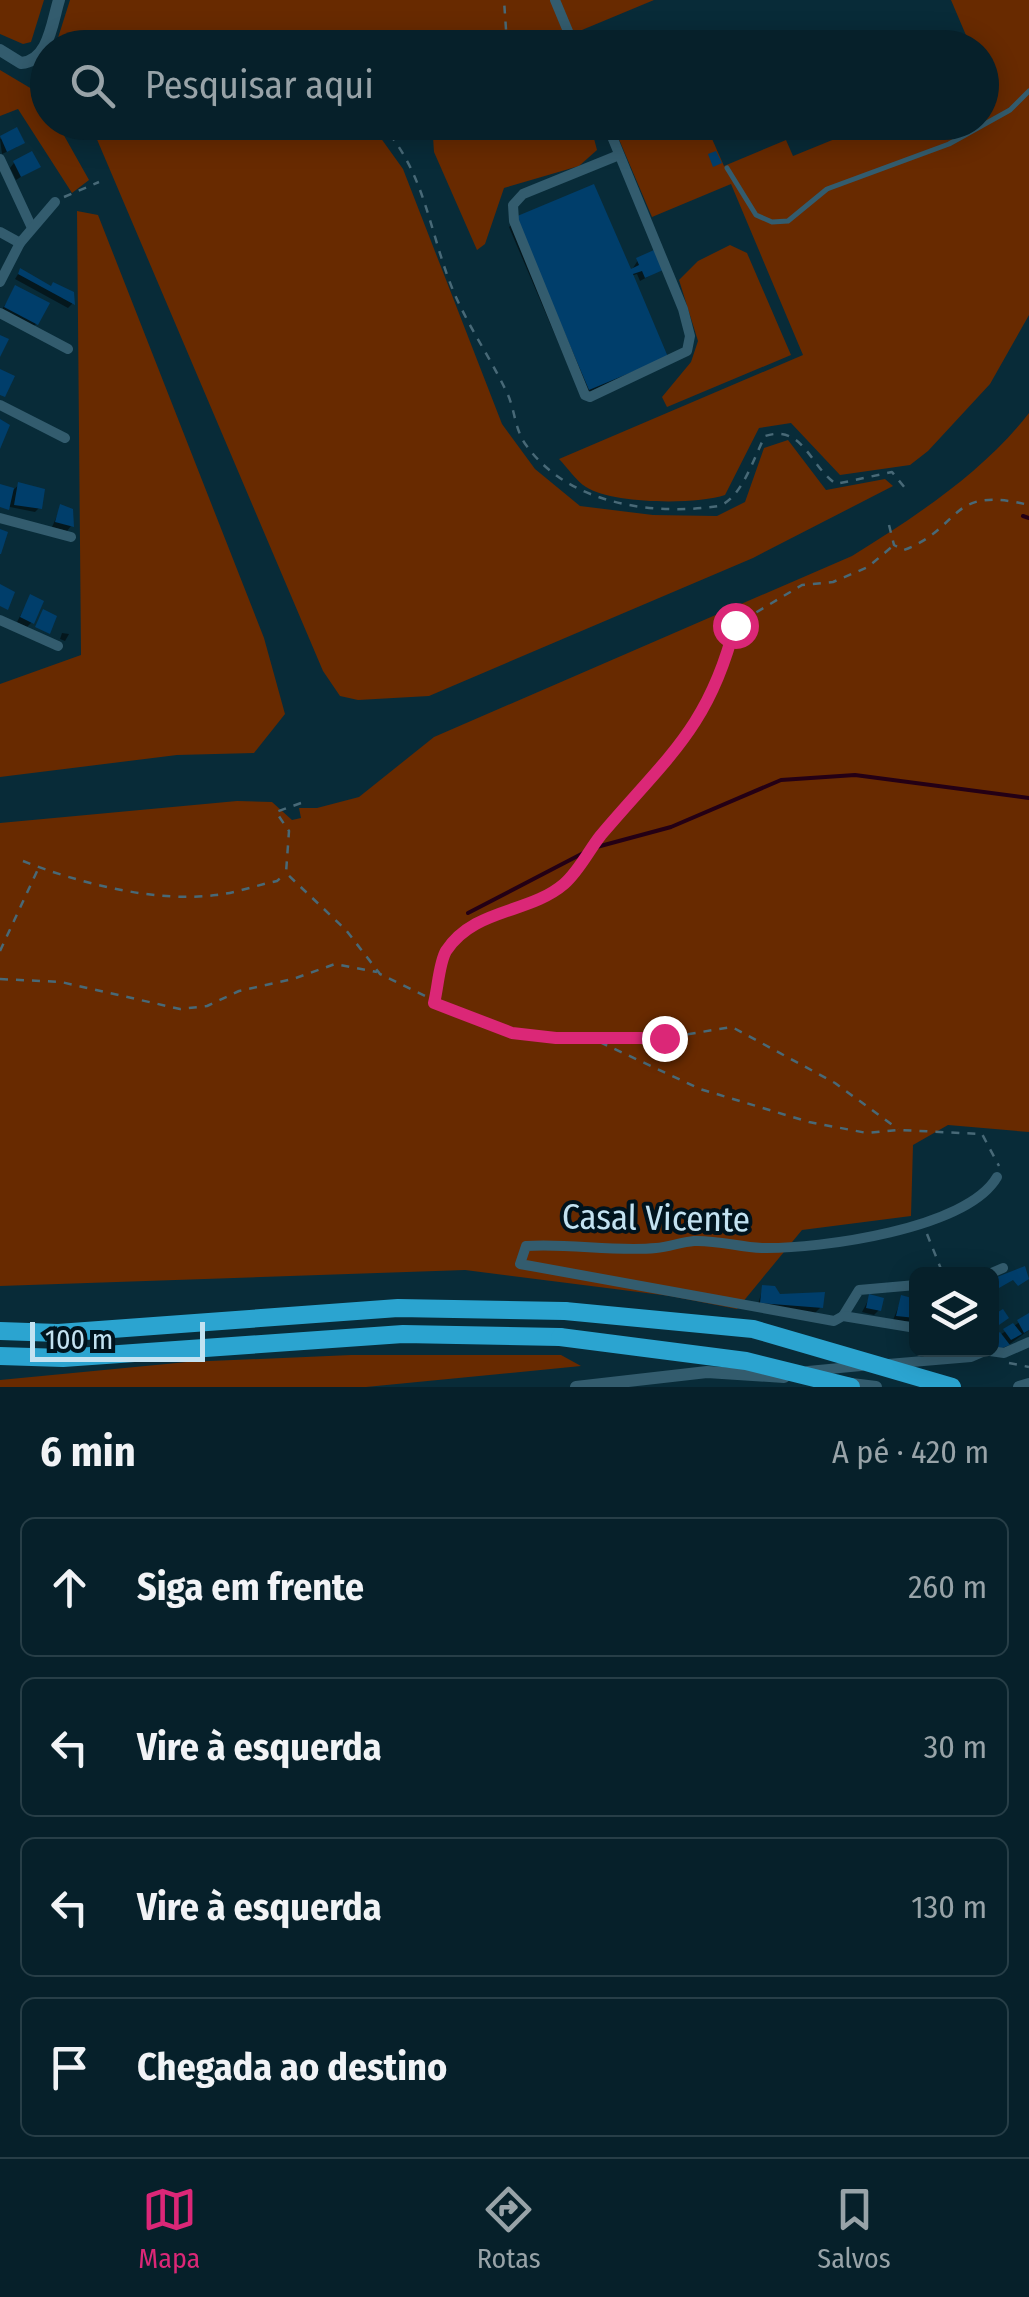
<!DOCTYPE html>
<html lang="pt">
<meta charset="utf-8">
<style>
:root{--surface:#06202a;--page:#0f2832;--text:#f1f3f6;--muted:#98a3a8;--line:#273e47;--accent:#db2777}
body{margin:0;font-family:"Fira Sans Condensed",sans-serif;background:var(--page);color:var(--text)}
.controls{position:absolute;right:30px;bottom:30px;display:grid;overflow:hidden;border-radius:15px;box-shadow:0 5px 25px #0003}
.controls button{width:90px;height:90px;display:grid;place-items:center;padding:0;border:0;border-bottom:2px solid var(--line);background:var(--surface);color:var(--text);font:50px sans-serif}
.scale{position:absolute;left:30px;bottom:25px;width:175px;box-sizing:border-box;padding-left:10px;border:5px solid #c3e2f1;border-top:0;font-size:28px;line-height:35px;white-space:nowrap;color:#c3e2f1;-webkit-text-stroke:8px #00131d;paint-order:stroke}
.stop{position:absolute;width:30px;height:30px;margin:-22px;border:8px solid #db2777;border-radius:50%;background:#fff}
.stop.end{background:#db2777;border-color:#fff;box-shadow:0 2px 10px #0008}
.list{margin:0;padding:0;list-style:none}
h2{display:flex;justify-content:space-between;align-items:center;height:130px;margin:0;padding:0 40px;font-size:42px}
h2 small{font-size:32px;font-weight:400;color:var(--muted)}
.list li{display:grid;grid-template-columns:65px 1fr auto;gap:30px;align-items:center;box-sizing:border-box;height:140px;margin:0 20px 20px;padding:0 20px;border:2px solid var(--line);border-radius:15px}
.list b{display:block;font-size:38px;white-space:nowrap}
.list em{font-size:32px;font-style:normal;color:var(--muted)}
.icon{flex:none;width:55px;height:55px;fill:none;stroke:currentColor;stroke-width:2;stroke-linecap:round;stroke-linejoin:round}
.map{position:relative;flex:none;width:1029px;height:1387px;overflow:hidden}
.search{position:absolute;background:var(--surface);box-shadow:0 5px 25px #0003;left:30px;right:30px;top:30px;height:110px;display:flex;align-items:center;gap:25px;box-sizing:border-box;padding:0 35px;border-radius:55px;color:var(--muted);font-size:38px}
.sheet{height:770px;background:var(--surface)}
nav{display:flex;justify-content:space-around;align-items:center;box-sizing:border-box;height:140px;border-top:2px solid var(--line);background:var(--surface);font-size:28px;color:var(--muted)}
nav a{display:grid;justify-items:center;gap:5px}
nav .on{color:var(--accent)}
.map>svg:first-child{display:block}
</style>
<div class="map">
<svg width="1029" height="1387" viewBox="0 0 1029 1387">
<rect width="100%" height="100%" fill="#082b38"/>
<!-- green -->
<g fill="#682a00">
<polygon points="0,0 44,0 31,42 23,44 0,34"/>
<polygon points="70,0 654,0 541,47 455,47 452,40 318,48 60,48 57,41"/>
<path d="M951,0H1029V315L990,384L928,451L910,465L840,475L791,423L759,428L725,495C696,505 612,504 586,487C576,481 567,467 559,459L803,355L731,184L652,217L612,123H705L724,166L786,140L793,156L874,123L982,122V48L971,47Z"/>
<polygon points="0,70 42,95 48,122 57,123 89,180 72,193 18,109 0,116"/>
<polygon points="432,122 590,123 597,150 579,166 504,188 485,244 477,250 434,152"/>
<polygon points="90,123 370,123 403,169 502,424 535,469 580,506 653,515 717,516 745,502 764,448 788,440 826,490 885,479 893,486 753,558 429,696 358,700 340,696 323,671"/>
<polygon points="77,211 98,215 264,638 285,714 254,753 177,755 0,777 0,684 81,655"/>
<polygon points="730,245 747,253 791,355 667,407 662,397 691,362 698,341 679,280 698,261"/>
<path d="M1029,413V1132L948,1125L913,1145L911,1216L802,1230L737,1309L670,1296L465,1270L0,1286V823L237,801L272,802L292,820L301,818L299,808H317L359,797L434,737L852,556C915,517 983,472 1029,413Z"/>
<polygon points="351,1355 561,1355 581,1366 366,1387 0,1387 0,1380 187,1362"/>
</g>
<!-- shadow -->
<g fill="#0007">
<polygon points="16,131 17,147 2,154 0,139"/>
<polygon points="14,163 38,166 16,180 10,168"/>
<polygon points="517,220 630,273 638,260 660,270 640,281 637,274 631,276 665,356 581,396 509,227"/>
<polygon points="20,271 50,288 72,293 72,304 68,308 15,279"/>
<polygon points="16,289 36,324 28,332 0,312"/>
<polygon points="19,485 39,508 35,512 0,505 0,487 13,490"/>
<polygon points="61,507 71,526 67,531 52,527"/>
<polygon points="30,597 32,622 27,627 17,622"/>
<polygon points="62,633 69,634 65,641 60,639"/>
<polygon points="763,1288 771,1298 821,1307 813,1315 757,1307"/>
<polygon points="870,1297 879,1310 874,1315 862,1312"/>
<polygon points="902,1298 916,1300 916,1322 893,1320"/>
<polygon points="1029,1316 1029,1330 1003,1349 992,1350 992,1340"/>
</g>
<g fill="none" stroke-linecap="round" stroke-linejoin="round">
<!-- stream -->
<g stroke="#240015" stroke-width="4">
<polyline points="1023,516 1029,518"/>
<polyline points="468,913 593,848 671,827 781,780 855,775 1029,798"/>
</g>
</g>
<!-- building -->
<g fill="#003e6b">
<polygon points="17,127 25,143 7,152 0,136"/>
<polygon points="32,151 41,167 21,177 13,161"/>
<polygon points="716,151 722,163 713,167 708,154"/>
<polygon points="594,184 631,269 639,265 636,258 654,250 663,270 645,278 642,271 633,274 668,357 589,390 515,217"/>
<polygon points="20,268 51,286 53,282 74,292 75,305 18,274"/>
<polygon points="15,285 50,303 38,325 4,307"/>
<polygon points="0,335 9,339 0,357"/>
<polygon points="0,369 15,376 5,397 0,395"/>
<polygon points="0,419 10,425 0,449"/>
<polygon points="18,482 45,489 42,509 14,505"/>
<polygon points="0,484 14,488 9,510 0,507"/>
<polygon points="60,504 73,509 74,527 55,522"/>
<polygon points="0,529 8,532 1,554 0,554"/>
<polygon points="0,584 15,592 8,610 0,606"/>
<polygon points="30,594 44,601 34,624 20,617"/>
<polygon points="43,609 57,616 50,634 35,627"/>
<polygon points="1025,1266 1029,1279 1018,1286 1013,1280 992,1292 992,1279"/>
<polygon points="762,1285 775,1286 780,1294 825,1292 823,1308 760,1303"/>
<polygon points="913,1291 916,1318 896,1316 901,1295 912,1298"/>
<polygon points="869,1294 884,1298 881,1311 866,1308"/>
<polygon points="1003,1309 1009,1318 999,1325 993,1315"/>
<polygon points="1029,1313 1029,1330 1024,1333 1017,1320"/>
<polygon points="1013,1323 1022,1334 1011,1340 1003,1329"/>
<polygon points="1000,1332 1010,1345 995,1351 992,1337"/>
</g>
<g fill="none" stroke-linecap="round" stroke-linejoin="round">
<!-- path -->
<g stroke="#486977" stroke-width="2.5" stroke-dasharray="8 8" stroke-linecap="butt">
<polyline points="490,48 507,44 504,0"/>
<path d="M379,122C423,168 428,224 449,280C464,321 490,356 508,395C515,411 515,430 526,445C568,504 651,516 719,506C742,498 754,457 765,436C803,424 809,465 836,484L892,472L905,488"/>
<polyline points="64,197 99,182"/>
<path d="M889,525L894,545L904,550C964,527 947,485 1029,505"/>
<polyline points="301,803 276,812 289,831 286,873 346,930 380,974 475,1020 512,1033 589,1037 700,1089 809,1122 867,1133 899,1130 982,1134 999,1166"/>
<path d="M23,861C78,883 156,903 216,895C236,893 257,885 277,881L285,874"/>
<polyline points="0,951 38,869"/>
<polyline points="0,979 61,982 180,1009 207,1006 239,991 293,979 335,964 377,972"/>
<path d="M434,1001C439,987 439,961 447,950C479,907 530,915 565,883C580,870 589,849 602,834C666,757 709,728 735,625L802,585L833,582L868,567L894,545"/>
<polyline points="592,1037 664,1038 732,1027 835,1083 898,1129"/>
<polyline points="927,1234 943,1274"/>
<polyline points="1009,1363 1029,1367"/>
</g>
<!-- service -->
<polyline stroke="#335c6e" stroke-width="5" points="727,168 756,215 772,222 788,221 827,189 949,144 1010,110 1029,91"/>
<!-- minor -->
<g stroke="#335c6e" stroke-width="10">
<polyline points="555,0 575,48"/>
<polyline points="606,122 683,309 690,336 687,351 590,397 585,395 514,221 513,205 523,194 619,155"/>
<polyline points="0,159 32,228"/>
<polyline points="0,232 20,243"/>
<polyline points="0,282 20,243 55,202"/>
<polyline points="0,313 68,349"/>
<polyline points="0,405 65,438"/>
<polyline points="0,518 71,537"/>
<polyline points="0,620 58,646"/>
<polyline points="989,1274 1003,1268"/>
<polyline points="843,1316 859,1290 916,1285"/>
<path d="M916,1328L843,1316L834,1321L520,1264L526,1246C569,1243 614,1252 656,1248C669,1247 681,1242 694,1241C717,1240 739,1247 762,1248C820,1249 967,1229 997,1177"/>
<polyline points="983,1350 1004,1353 1029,1342"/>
<polyline points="888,1364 971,1357 985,1351"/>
<polyline points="808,1371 861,1366"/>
</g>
<!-- tertiary -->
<g stroke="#335c6e" stroke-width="12">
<path d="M0,50L21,63C49,61 52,22 59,0"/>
<polyline points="843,1383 876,1387"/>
<polyline points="576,1387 707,1372 784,1377"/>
<polyline points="1019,1387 1029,1384"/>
</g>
<!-- motorway -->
<g stroke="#2ba4d0" stroke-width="18">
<polyline points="0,1331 58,1333 398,1308 565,1311"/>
<polyline points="0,1356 63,1358 403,1334 560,1337"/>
</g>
<!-- motorway-bridge -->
<g stroke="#2ba4d0" stroke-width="18">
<polyline points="565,1311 753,1329 952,1387"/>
<polyline points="560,1337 746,1361 851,1387"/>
</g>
</g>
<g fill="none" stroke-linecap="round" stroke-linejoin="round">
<!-- route -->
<path stroke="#db2777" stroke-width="12" d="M664,1038H556L512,1033L434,1003C438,988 439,963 446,951C474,908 529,914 564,884C579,871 589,850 601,835C666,758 709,728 735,625"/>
</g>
<g text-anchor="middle" stroke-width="8" stroke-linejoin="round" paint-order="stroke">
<!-- street labels -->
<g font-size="35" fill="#c3e2f1" stroke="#00131d">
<text transform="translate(656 1218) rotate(1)" y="12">Casal Vicente</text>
</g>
</g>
</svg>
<div class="controls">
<button><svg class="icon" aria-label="layers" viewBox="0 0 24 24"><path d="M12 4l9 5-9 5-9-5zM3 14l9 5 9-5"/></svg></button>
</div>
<div class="scale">100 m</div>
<div class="stop" style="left:735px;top:625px"></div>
<div class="stop end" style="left:664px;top:1038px"></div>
<div class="search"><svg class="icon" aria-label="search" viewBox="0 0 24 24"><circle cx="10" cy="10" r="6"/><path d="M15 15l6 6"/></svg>Pesquisar aqui</div>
</div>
<section class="sheet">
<h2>6 min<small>A pé · 420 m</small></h2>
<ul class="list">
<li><svg class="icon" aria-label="ahead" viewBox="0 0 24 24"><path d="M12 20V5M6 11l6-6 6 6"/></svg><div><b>Siga em frente</b></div><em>260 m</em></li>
<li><svg class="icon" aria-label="left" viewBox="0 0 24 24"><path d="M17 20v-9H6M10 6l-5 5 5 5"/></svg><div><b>Vire à esquerda</b></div><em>30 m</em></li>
<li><svg class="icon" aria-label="left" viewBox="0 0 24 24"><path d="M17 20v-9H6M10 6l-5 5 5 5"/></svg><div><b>Vire à esquerda</b></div><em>130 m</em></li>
<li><svg class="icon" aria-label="arrive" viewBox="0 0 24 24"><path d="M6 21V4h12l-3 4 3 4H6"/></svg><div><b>Chegada ao destino</b></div></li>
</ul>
</section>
<nav>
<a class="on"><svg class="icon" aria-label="map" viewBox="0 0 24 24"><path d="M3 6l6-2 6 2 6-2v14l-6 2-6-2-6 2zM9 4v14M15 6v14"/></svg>Mapa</a>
<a><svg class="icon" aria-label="directions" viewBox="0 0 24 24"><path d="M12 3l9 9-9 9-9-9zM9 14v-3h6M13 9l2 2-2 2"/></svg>Rotas</a>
<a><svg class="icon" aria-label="saved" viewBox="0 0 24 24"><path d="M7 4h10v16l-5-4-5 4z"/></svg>Salvos</a>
</nav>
